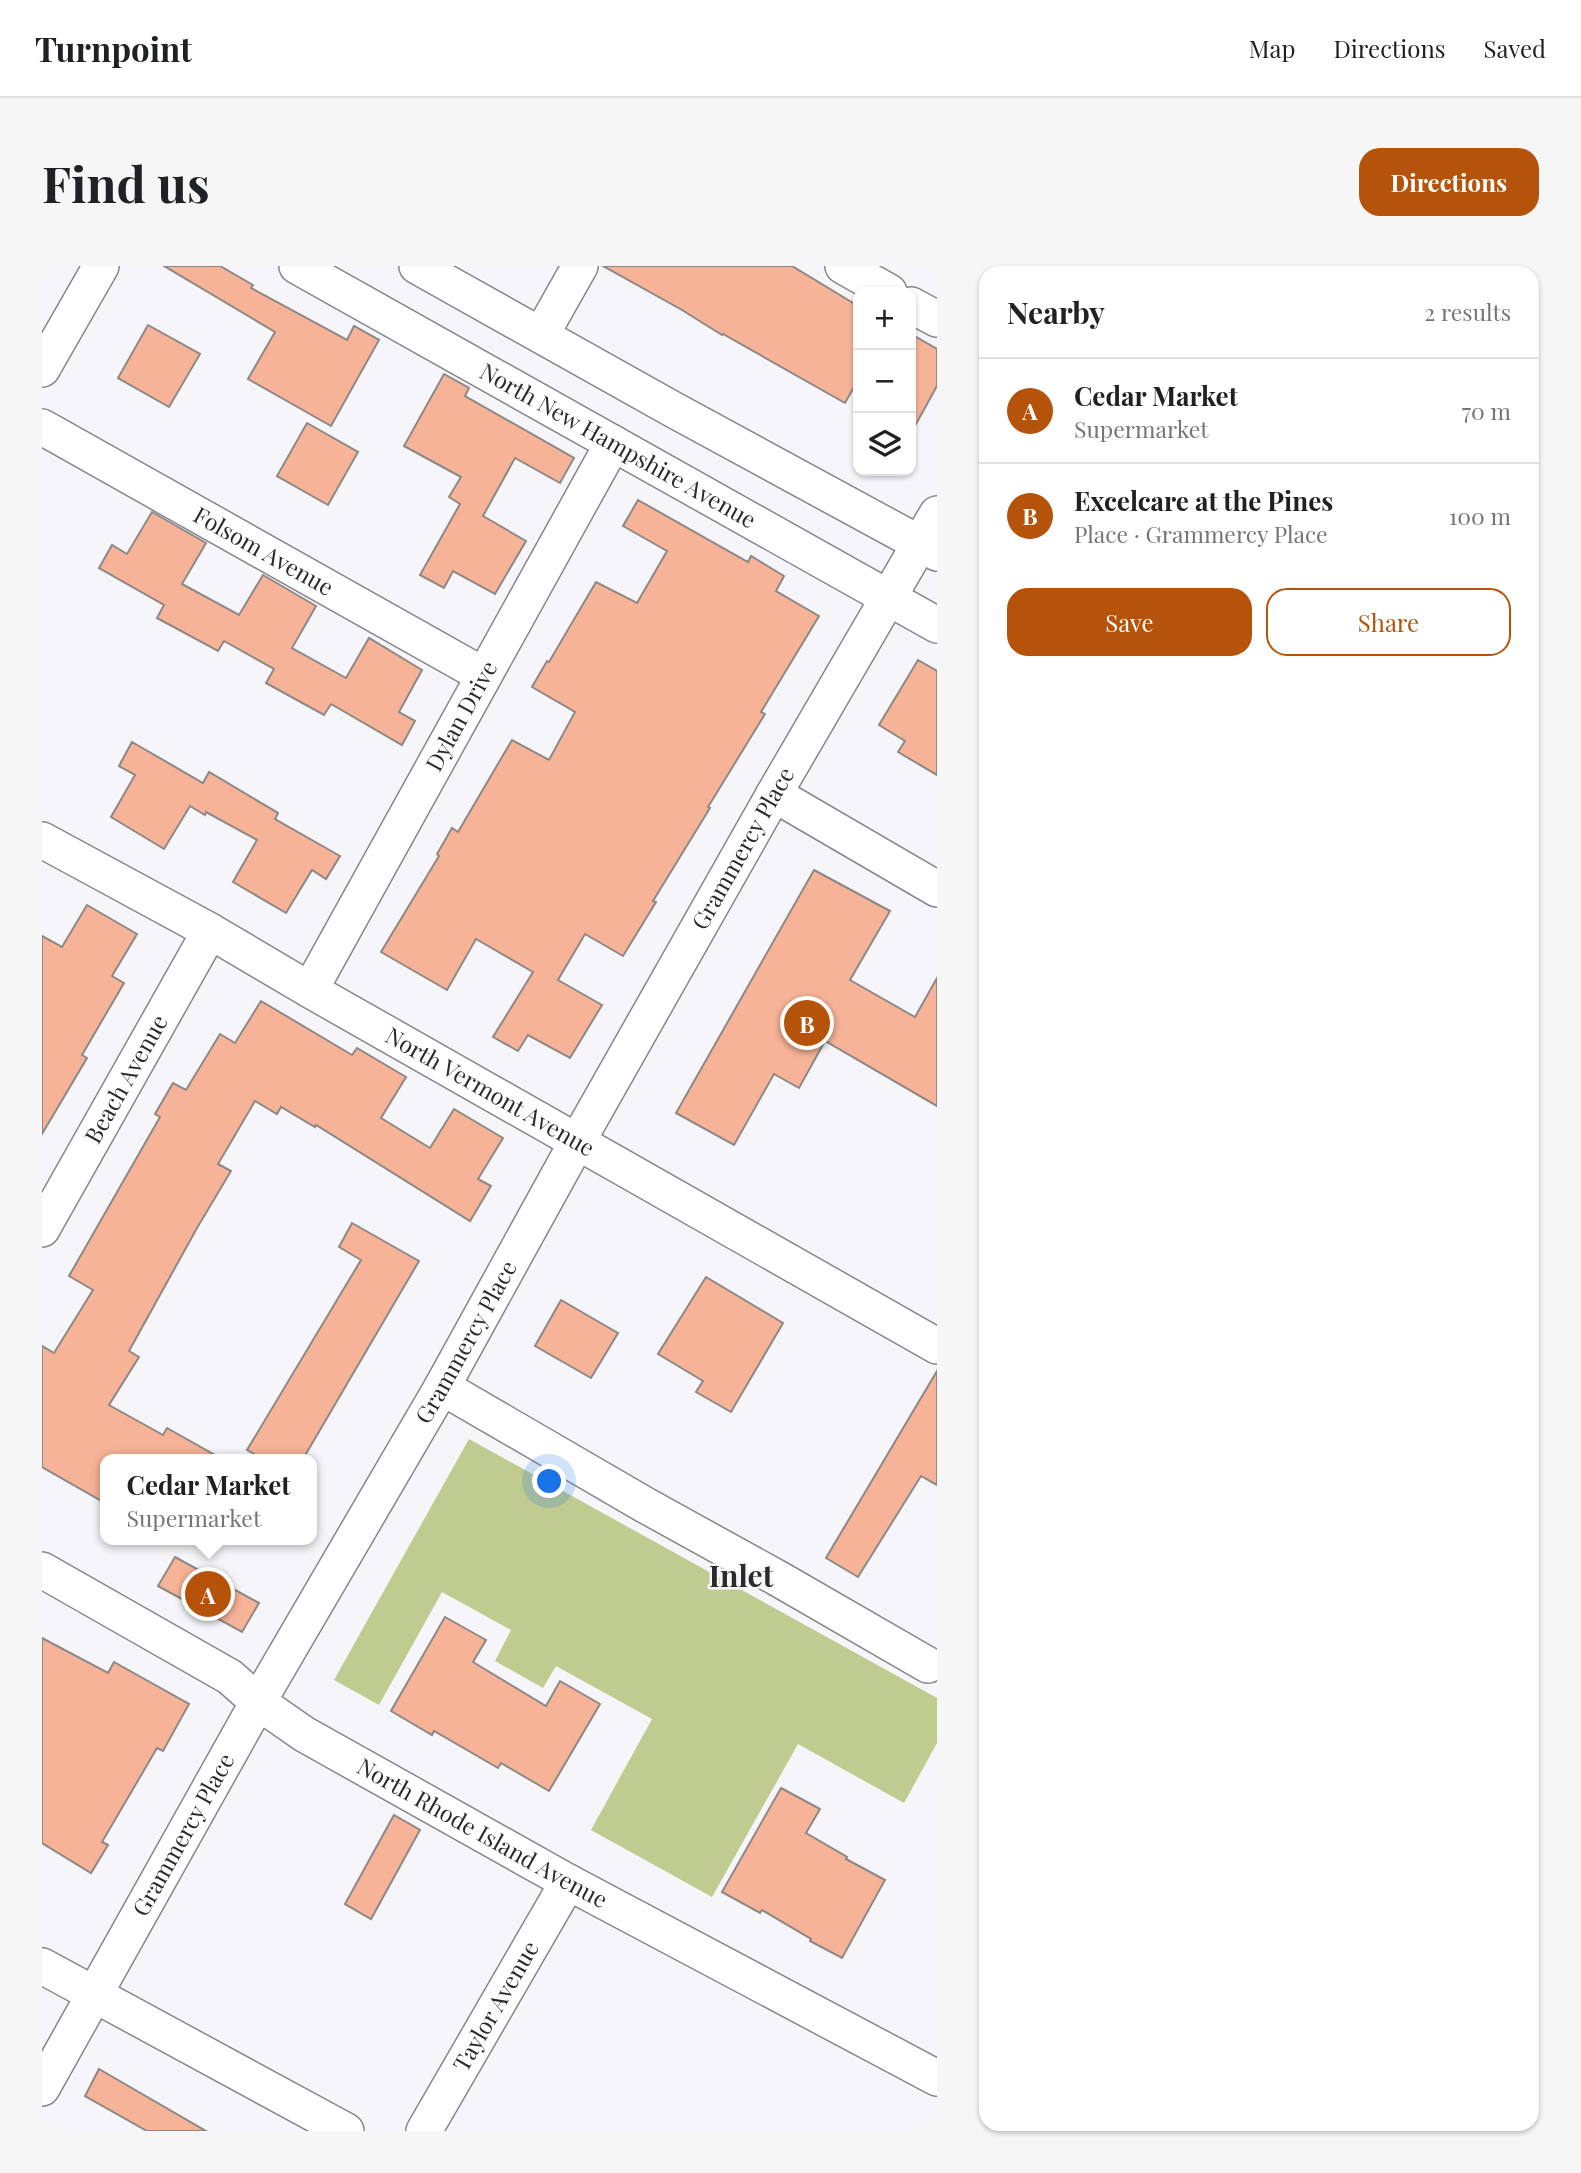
<!DOCTYPE html>
<meta charset="utf-8">
<style>
:root{--surface:#fff;--page:#f6f6f6;--text:#202124;--muted:#757577;--line:#e0e0e0;--accent:#b45309}
body{margin:0;font-family:"Playfair Display",serif;background:var(--page);color:var(--text)}
.controls{position:absolute;right:21px;top:21px;display:grid;overflow:hidden;border-radius:14px;box-shadow:0 2px 5px #0004}
.controls button{width:63px;height:63px;display:grid;place-items:center;padding:0;border:0;border-bottom:2px solid var(--line);background:var(--surface);color:var(--text);font:35px sans-serif}
.you{position:absolute;left:508px;top:1216px;width:24px;height:24px;margin:-18px;border:5px solid #fff;border-radius:50%;background:#1a73e8;box-shadow:0 0 0 10px #1a73e833}
.badge{display:grid;place-items:center;width:46px;height:46px;border-radius:50%;background:var(--accent);color:#fff;font-size:23px;font-weight:700}
.pin{position:absolute;translate:-50% -50%;border:4px solid #fff;box-shadow:0 2px 7px #0006}
.popup{position:absolute;left:58px;top:1188px;width:217px;height:91px;box-sizing:border-box;display:grid;place-content:center;border-radius:14px;background:var(--surface);filter:drop-shadow(0 2px 5px #0005);font-size:23px;white-space:nowrap;color:var(--muted)}
.popup b{font-size:26px;color:var(--text)}
.popup::after{content:'';position:absolute;left:50%;top:100%;margin-left:-14px;border:14px solid transparent;border-top-color:var(--surface)}
.list{margin:0;padding:0;list-style:none}
h2{display:flex;justify-content:space-between;align-items:center;height:91px;margin:0;padding:0 28px;font-size:30px}
h2 small{font-size:23px;font-weight:400;color:var(--muted)}
.list li{display:grid;grid-template-columns:46px 1fr auto;gap:21px;align-items:center;box-sizing:border-box;height:105px;padding:0 28px;border-top:2px solid var(--line)}
.list b{display:block;font-size:26px;white-space:nowrap}
.list p{margin:0;font-size:23px;white-space:nowrap;color:var(--muted)}
.list em{font-size:23px;font-style:normal;color:var(--muted)}
.actions{display:flex;gap:14px;padding:21px 28px}
.actions a{flex:1;padding:16px 0;border:2px solid var(--accent);border-radius:21px;text-align:center;font-size:24px;color:var(--accent)}
.actions .main{background:var(--accent);color:#fff}
.icon{flex:none;width:38px;height:38px;fill:none;stroke:currentColor;stroke-width:2;stroke-linecap:round;stroke-linejoin:round}
.map{position:relative;flex:none;width:895px;height:1865px;overflow:hidden;border-radius:21px}
header{display:flex;align-items:center;gap:42px;box-sizing:border-box;height:98px;padding:0 35px;background:var(--surface);border-bottom:2px solid var(--line)}
header strong{font-size:33px}
nav{display:flex;gap:38px;margin-inline-start:auto;font-size:24px}
.intro{display:flex;align-items:center;justify-content:space-between;box-sizing:border-box;height:168px;padding:0 42px}
h1{margin:0;font-size:49px}
.button{padding:18px 32px;border-radius:21px;background:var(--accent);color:#fff;font-size:24px;font-weight:700}
main{display:flex;gap:42px;padding:0 42px}
aside{flex:1;background:var(--surface);border-radius:21px;box-shadow:0 2px 5px #0004}
.map>svg:first-child{display:block}
</style>
<header>
<strong>Turnpoint</strong>
<nav><a>Map</a><a>Directions</a><a>Saved</a></nav>
</header>
<div class="intro"><h1>Find us</h1><a class="button">Directions</a></div>
<main>
<div class="map">
<svg width="895" height="1865" viewBox="0 0 895 1865">
<rect width="100%" height="100%" fill="#f6f5f9"/>
<!-- green -->
<polygon fill="#c0cb8f" points="427,1173 895,1432 895,1477 862,1537 756,1478 670,1631 549,1564 610,1453 514,1400 501,1422 453,1395 469,1364 400,1326 337,1439 292,1414"/>
<!-- building -->
<g fill="#f7b397" stroke="#8c8886" stroke-width="2">
<polygon points="122,0 178,0 211,19 209,22 305,74 312,60 337,74 289,160 206,113 233,66"/>
<polygon points="561,0 750,0 816,40 816,114 803,137 681,68 680,69 640,44"/>
<polygon points="106,59 158,88 127,141 76,112"/>
<polygon points="869,68 895,83 895,120 869,167"/>
<polygon points="402,108 427,122 423,130 532,192 518,217 473,192 441,250 484,275 453,328 411,305 402,322 378,309 418,238 407,231 419,211 362,180"/>
<polygon points="265,157 316,186 286,239 235,210"/>
<polygon points="596,234 706,296 709,290 742,310 734,325 777,350 719,446 723,448 666,541 668,542 611,635 614,636 581,690 543,668 516,714 560,739 528,792 486,769 476,785 451,771 491,706 434,673 405,724 339,686 397,590 395,588 410,562 416,566 470,474 507,494 533,446 490,421 505,395 507,396 554,316 595,337 625,285 581,260"/>
<polygon points="110,246 164,277 140,318 197,349 221,309 274,340 250,382 304,412 327,372 380,404 357,446 373,455 360,479 289,438 282,449 224,417 232,403 182,375 176,385 115,352 122,339 57,302 70,279 85,288"/>
<polygon points="876,394 895,405 895,509 856,486 863,475 837,459"/>
<polygon points="90,476 161,517 167,506 236,547 233,553 298,590 284,613 270,604 244,647 191,616 215,574 164,546 163,549 148,540 122,583 69,551 93,509 77,500"/>
<polygon points="772,604 848,645 808,714 873,751 895,712 895,840 783,775 757,822 732,808 692,879 634,847"/>
<polygon points="45,639 95,668 70,710 82,717 40,789 45,792 0,868 0,670 20,681"/>
<polygon points="219,735 310,789 315,782 364,811 339,852 388,882 412,843 461,872 436,913 449,920 428,955 274,859 273,861 239,841 235,848 213,835 176,898 189,905 155,962 87,1085 97,1091 67,1139 121,1169 125,1162 180,1193 63,1193 63,1237 0,1201 0,1080 12,1087 51,1024 27,1010 118,851 113,848 131,817 144,824 178,768 193,777"/>
<polygon points="310,957 377,995 261,1193 221,1193 205,1184 319,994 297,981"/>
<polygon points="664,1011 741,1057 689,1146 654,1126 661,1115 616,1088"/>
<polygon points="519,1034 576,1067 549,1112 493,1080"/>
<polygon points="895,1105 895,1219 879,1210 816,1311 784,1292"/>
<polygon points="133,1291 217,1337 200,1366 116,1320"/>
<polygon points="403,1351 444,1374 431,1396 504,1440 518,1415 558,1438 507,1525 459,1497 456,1502 392,1465 390,1469 349,1445"/>
<polygon points="0,1372 66,1407 72,1396 147,1438 121,1485 115,1482 60,1576 66,1579 49,1607 0,1577"/>
<polygon points="739,1522 778,1543 764,1567 805,1591 804,1593 843,1614 800,1692 768,1675 769,1673 720,1644 718,1647 680,1626"/>
<polygon points="352,1549 378,1564 329,1653 303,1638"/>
<polygon points="57,1803 164,1865 105,1865 43,1830"/>
</g>
<g fill="none" stroke-linecap="round" stroke-linejoin="round">
<defs>
<g id="minor">
<path id="s1" d="M255,0L895,359"/>
<polyline points="375,0 632,144 895,287"/>
<polyline points="801,0 847,26"/>
<polyline points="869,39 895,53"/>
<polyline points="499,69 538,0"/>
<polyline points="0,103 59,0"/>
<path id="s2" d="M0,161L441,409"/>
<polyline points="732,528 895,623"/>
<path id="s3" d="M0,574L168,665L268,724L895,1080"/>
<path id="s4" d="M268,724L571,177"/>
<path id="s5" d="M0,963L168,665"/>
<polyline points="400,1121 603,1239 737,1313 886,1399"/>
<path id="s6" d="M0,1304L188,1411L216,1436L262,1468L526,1616L895,1812"/>
<polyline points="0,1700 304,1865"/>
<path id="s7" d="M0,1822L216,1436L400,1121L535,876L732,528L895,248"/>
<path id="s8" d="M382,1865L526,1616"/>
</g>
</defs>
<!-- minor casing -->
<use href="#minor" stroke="#87868a" stroke-width="38"/>
<!-- minor -->
<use href="#minor" stroke="#fff" stroke-width="35"/>
</g>
<g text-anchor="middle" stroke-width="5" stroke-linejoin="round" paint-order="stroke">
<!-- street labels -->
<g font-size="23" fill="#2a2a2b" stroke="#f6f5f9">
<text dy="8" stroke="none"><textPath href="#s1" startOffset="368">North New Hampshire Avenue</textPath></text>
<text dy="8" stroke="none"><textPath href="#s2" startOffset="254">Folsom Avenue</textPath></text>
<text dy="8" stroke="none"><textPath href="#s4" startOffset="313">Dylan Drive</textPath></text>
<text dy="8" stroke="none"><textPath href="#s7" startOffset="1424">Grammercy Place</textPath></text>
<text dy="8" stroke="none"><textPath href="#s5" startOffset="172">Beach Avenue</textPath></text>
<text dy="8" stroke="none"><textPath href="#s3" startOffset="514">North Vermont Avenue</textPath></text>
<text dy="8" stroke="none"><textPath href="#s7" startOffset="858">Grammercy Place</textPath></text>
<text dy="8" stroke="none"><textPath href="#s6" startOffset="514">North Rhode Island Avenue</textPath></text>
<text dy="8" stroke="none"><textPath href="#s7" startOffset="290">Grammercy Place</textPath></text>
<text dy="8" stroke="none"><textPath href="#s8" startOffset="144">Taylor Avenue</textPath></text>
</g>
<!-- district labels -->
<g font-size="30" font-weight="bold" fill="#2a2a2b" stroke="#f6f5f9">
<text x="699" y="1321">Inlet</text>
</g>
</g>
</svg>
<div class="controls">
<button>+</button>
<button>−</button>
<button><svg class="icon" aria-label="layers" viewBox="0 0 24 24"><path d="M12 4l9 5-9 5-9-5zM3 14l9 5 9-5"/></svg></button>
</div>
<div class="you"></div>
<div class="pin badge" style="left:166px;top:1328px">A</div>
<div class="popup"><b>Cedar Market</b>Supermarket</div>
<div class="pin badge" style="left:765px;top:757px">B</div>
</div>
<aside>
<h2>Nearby<small>2 results</small></h2>
<ul class="list">
<li><span class="badge">A</span><div><b>Cedar Market</b><p>Supermarket</p></div><em>70 m</em></li>
<li><span class="badge">B</span><div><b>Excelcare at the Pines</b><p>Place · Grammercy Place</p></div><em>100 m</em></li>
</ul>
<div class="actions"><a class="main">Save</a><a>Share</a></div>
</aside>
</main>
